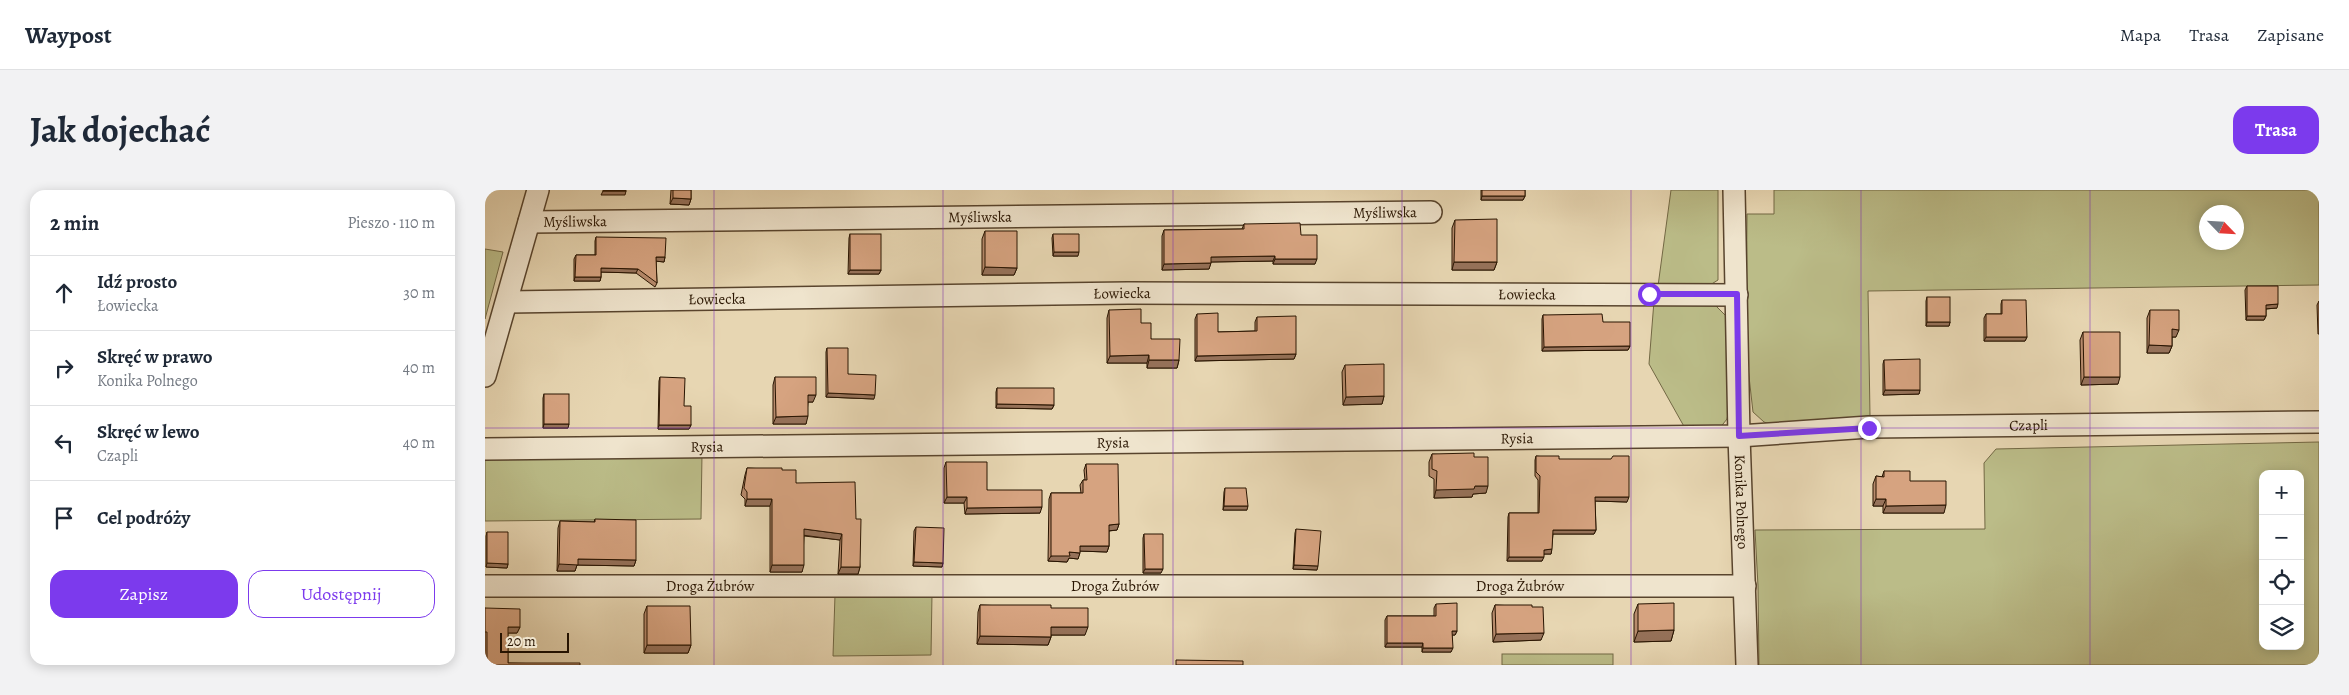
<!DOCTYPE html>
<html lang="pl">
<meta charset="utf-8">
<style>
:root{--surface:#fff;--page:#f2f2f3;--text:#1f2937;--muted:#747a83;--line:#e0e1e3;--accent:#7c3aed}
body{margin:0;font-family:Alegreya,serif;background:var(--page);color:var(--text)}
.controls{position:absolute;right:15px;bottom:15px;display:grid;overflow:hidden;border-radius:10px;box-shadow:0 2px 12px #0003}
.controls button{width:45px;height:45px;display:grid;place-items:center;padding:0;border:0;border-bottom:1px solid var(--line);background:var(--surface);color:var(--text);font:25px sans-serif}
.compass{position:absolute;left:1714px;top:15px;width:45px;height:45px;border-radius:50%;background:var(--surface);box-shadow:0 2px 12px #0003;rotate:115deg}
.scale{position:absolute;left:15px;bottom:12px;width:69px;box-sizing:border-box;padding-left:5px;border:2px solid #281401;border-top:0;font-size:14px;line-height:18px;white-space:nowrap;color:#281401;-webkit-text-stroke:4px #efe4cd;paint-order:stroke}
.stop{position:absolute;width:15px;height:15px;margin:-11px;border:4px solid #7c3aed;border-radius:50%;background:#fff}
.stop.end{background:#7c3aed;border-color:#fff;box-shadow:0 1px 5px #0008}
.list{margin:0;padding:0;list-style:none}
h2{display:flex;justify-content:space-between;align-items:center;height:65px;margin:0;padding:0 20px;font-size:21px}
h2 small{font-size:16px;font-weight:400;color:var(--muted)}
.list li{display:grid;grid-template-columns:32px 1fr auto;gap:15px;align-items:center;box-sizing:border-box;height:75px;padding:0 20px;border-top:1px solid var(--line)}
.list b{display:block;font-size:19px;white-space:nowrap}
.list p{margin:0;font-size:16px;white-space:nowrap;color:var(--muted)}
.list em{font-size:16px;font-style:normal;color:var(--muted)}
.actions{display:flex;gap:10px;padding:15px 20px}
.actions a{flex:1;padding:11px 0;border:1px solid var(--accent);border-radius:15px;text-align:center;font-size:18px;color:var(--accent)}
.actions .main{background:var(--accent);color:#fff}
.icon{flex:none;width:28px;height:28px;fill:none;stroke:currentColor;stroke-width:2;stroke-linecap:round;stroke-linejoin:round}
.map{position:relative;flex:none;width:1834px;height:475px;overflow:hidden;border-radius:15px}
header{display:flex;align-items:center;gap:30px;box-sizing:border-box;height:70px;padding:0 25px;background:var(--surface);border-bottom:1px solid var(--line)}
header strong{font-size:24px}
nav{display:flex;gap:28px;margin-inline-start:auto;font-size:18px}
.intro{display:flex;align-items:center;justify-content:space-between;box-sizing:border-box;height:120px;padding:0 30px}
h1{margin:0;font-size:35px}
.button{padding:12px 22px;border-radius:15px;background:var(--accent);color:#fff;font-size:18px;font-weight:700}
main{display:flex;gap:30px;padding:0 30px}
aside{flex:1;background:var(--surface);border-radius:15px;box-shadow:0 2px 12px #0003}
.map>svg:first-child{display:block}
</style>
<header>
<strong>Waypost</strong>
<nav><a>Mapa</a><a>Trasa</a><a>Zapisane</a></nav>
</header>
<div class="intro"><h1>Jak dojechać</h1><a class="button">Trasa</a></div>
<main>
<aside>
<h2>2 min<small>Pieszo · 110 m</small></h2>
<ul class="list">
<li><svg class="icon" aria-label="ahead" viewBox="0 0 24 24"><path d="M12 20V5M6 11l6-6 6 6"/></svg><div><b>Idź prosto</b><p>Łowiecka</p></div><em>30 m</em></li>
<li><svg class="icon" aria-label="right" viewBox="0 0 24 24"><path d="M7 20v-9h11M14 6l5 5-5 5"/></svg><div><b>Skręć w prawo</b><p>Konika Polnego</p></div><em>40 m</em></li>
<li><svg class="icon" aria-label="left" viewBox="0 0 24 24"><path d="M17 20v-9H6M10 6l-5 5 5 5"/></svg><div><b>Skręć w lewo</b><p>Czapli</p></div><em>40 m</em></li>
<li><svg class="icon" aria-label="arrive" viewBox="0 0 24 24"><path d="M6 21V4h12l-3 4 3 4H6"/></svg><div><b>Cel podróży</b></div></li>
</ul>
<div class="actions"><a class="main">Zapisz</a><a>Udostępnij</a></div>
</aside>
<div class="map">
<svg width="1834" height="475" viewBox="0 0 1834 475">
<rect width="100%" height="100%" fill="#e7d6b2"/>
<filter id="stains"><feTurbulence type="fractalNoise" baseFrequency=".004" numOctaves="4"/><feColorMatrix values="0 0 0 0 .2 0 0 0 0 .09 0 0 0 0 .02 0 0 0 .5 -.17"/></filter>
<radialGradient id="worn" r=".72"><stop offset=".6" stop-color="#630" stop-opacity="0"/><stop offset="1" stop-color="#630" stop-opacity=".3"/></radialGradient>
<!-- green -->
<g fill="#bbbc88" stroke="#726844" fill-rule="evenodd">
<polygon points="1186,0 1233,0 1233,90 1225,95 1173,96"/>
<path d="M1289,0H1834V95L1383,101L1385,226L1290,236L1279,232L1268,222L1261,160L1262,24H1289ZM1722,22H1752V52H1722Z"/>
<polygon points="0,59 18,62 0,129"/>
<polygon points="1169,111 1227,112 1242,127 1245,214 1242,229 1234,239 1201,240 1164,174"/>
<path d="M1834,252V475H1274L1273,396L1270,340L1500,339L1499,273L1511,259ZM1778,284H1815V456H1778Z"/>
<polygon points="217,264 216,329 0,331 0,267"/>
<polygon points="447,404 446,465 348,466 350,405"/>
<rect x="1017" y="464" width="111" height="11"/>
</g>
<g fill="none" stroke-linecap="round" stroke-linejoin="round">
<defs>
<g id="street">
<path id="s1" d="M1249,0L1254,246L1262,475"/>
<path id="s2" d="M44,32L946,22"/>
<path id="s3" d="M22,112L643,103L1252,105"/>
<polyline points="0,186 53,0"/>
<path id="s4" d="M0,259L1254,246L1384,237L1834,232"/>
<path id="s5" d="M0,396H1260"/>
</g>
</defs>
<!-- street casing -->
<use href="#street" stroke="#58442d" stroke-width="24"/>
<!-- street -->
<use href="#street" stroke="#efe4cd" stroke-width="21"/>
</g>
<!-- wall -->
<g fill="#b88c6e" stroke="#281401">
<polygon points="186,0 206,0 206,9 204,15 185,14"/>
<polygon points="996,0 1040,0 1040,6 1038,10 996,10"/>
<polygon points="970,30 1012,72 1009,80 967,80 967,38"/>
<polygon points="759,34 816,45 830,74 788,74 788,71 726,72 724,79 677,80 677,46 679,40 757,39"/>
<polygon points="500,41 532,78 529,85 497,85 497,49"/>
<polygon points="365,44 396,80 394,84 363,84 364,48"/>
<polygon points="568,44 593,66 568,66 567,48"/>
<polygon points="111,47 180,67 179,72 171,71 172,93 170,97 151,83 116,82 116,87 115,91 89,91 89,69 91,65 110,65 110,51"/>
<polygon points="1762,96 1792,118 1781,119 1781,126 1779,130 1761,130 1760,100"/>
<polygon points="1442,107 1465,132 1464,136 1441,136 1441,111"/>
<polygon points="1517,110 1542,147 1540,151 1499,151 1499,128 1501,124 1516,124 1516,114"/>
<polygon points="1834,111 1834,144 1833,144 1832,115"/>
<polygon points="624,120 656,133 666,149 694,170 692,178 662,178 662,173 622,173 622,128"/>
<polygon points="1665,120 1691,147 1687,147 1687,156 1684,163 1662,163 1662,128"/>
<polygon points="712,124 733,142 770,141 770,132 772,127 811,164 809,169 710,171 710,129"/>
<polygon points="1058,125 1118,132 1145,156 1143,160 1057,161 1057,129"/>
<polygon points="1598,142 1633,194 1596,195 1595,150"/>
<polygon points="342,158 363,184 389,209 341,207 341,162"/>
<polygon points="1399,170 1435,200 1434,204 1398,205 1398,174"/>
<polygon points="860,175 899,206 897,214 858,215 857,182"/>
<polygon points="175,187 199,216 206,235 204,239 173,239 174,191"/>
<polygon points="290,187 328,212 323,212 321,234 288,234 288,195"/>
<polygon points="512,198 569,215 567,219 511,218 511,202"/>
<polygon points="59,204 83,238 58,238 58,208"/>
<polygon points="947,264 989,267 1001,303 988,304 987,307 949,308 949,289 944,286 944,272"/>
<polygon points="1051,266 1074,269 1142,312 1110,311 1111,340 1109,344 1068,344 1066,364 1059,364 1057,371 1022,371 1023,327 1024,323 1053,323 1053,290 1050,286 1050,270"/>
<polygon points="461,272 502,300 555,323 480,324 479,313 459,313 459,278"/>
<polygon points="601,274 634,334 632,340 624,341 624,356 622,362 595,361 593,369 584,368 582,372 563,371 564,309 566,303 596,303 595,295 598,290 600,290 599,280"/>
<polygon points="262,278 297,280 311,293 371,329 375,377 373,384 353,384 355,350 319,346 317,382 285,382 285,316 260,316 260,309 256,305 260,285"/>
<polygon points="1399,281 1425,291 1459,323 1398,323 1398,316 1388,316 1388,294 1391,286 1397,287"/>
<polygon points="740,298 762,320 738,320 739,302"/>
<polygon points="110,329 151,370 149,376 92,375 90,381 72,381 73,338 75,331 109,332"/>
<polygon points="431,337 458,373 457,377 428,376 429,341"/>
<polygon points="811,339 832,380 808,379 810,343"/>
<polygon points="2,342 23,374 22,378 1,377 1,346"/>
<polygon points="659,344 676,383 658,383 658,348"/>
<polygon points="951,414 972,441 970,445 967,445 966,462 937,462 937,457 900,457 900,430 902,426 949,426 949,418"/>
<polygon points="1153,414 1189,440 1186,451 1149,452 1149,424"/>
<polygon points="495,415 566,418 600,445 566,445 566,447 563,455 492,454 493,422"/>
<polygon points="1010,415 1047,417 1056,450 1008,452 1007,423"/>
<polygon points="162,416 206,455 203,463 159,463 159,424"/>
<polygon points="0,418 35,437 32,443 23,443 23,473 95,475 0,475"/>
</g>
<!-- shaded-wall -->
<g fill="#96725a" stroke="#281401">
<polygon points="118,1 141,1 140,5 116,5"/>
<polygon points="997,6 1040,6 1038,10 996,10"/>
<polygon points="188,8 206,9 204,15 185,14"/>
<polygon points="569,62 594,62 593,66 568,66"/>
<polygon points="790,66 788,71 724,72 726,67"/>
<polygon points="171,67 180,67 179,72 170,71"/>
<polygon points="790,69 832,69 830,74 788,74"/>
<polygon points="969,72 1012,72 1009,80 967,80"/>
<polygon points="726,73 724,79 677,80 679,74"/>
<polygon points="500,77 532,78 529,85 497,85"/>
<polygon points="116,78 153,79 151,83 115,82"/>
<polygon points="365,80 396,80 394,84 363,84"/>
<polygon points="90,87 116,87 115,91 89,91"/>
<polygon points="1793,114 1792,118 1779,119 1781,115"/>
<polygon points="1762,126 1781,126 1779,130 1761,130"/>
<polygon points="1442,132 1465,132 1464,136 1441,136"/>
<polygon points="1687,139 1694,140 1691,147 1684,147"/>
<polygon points="1501,147 1542,147 1540,151 1499,151"/>
<polygon points="1664,155 1687,156 1684,163 1662,163"/>
<polygon points="1145,156 1143,160 1057,161 1059,157"/>
<polygon points="811,164 809,169 710,171 712,166"/>
<polygon points="664,165 662,173 622,173 625,166"/>
<polygon points="664,170 694,170 692,178 662,178"/>
<polygon points="1599,187 1635,187 1633,194 1596,195"/>
<polygon points="1400,200 1435,200 1434,204 1398,205"/>
<polygon points="343,203 390,205 389,209 341,207"/>
<polygon points="323,205 331,205 328,212 321,212"/>
<polygon points="899,206 897,214 858,215 861,207"/>
<polygon points="512,214 569,215 567,219 511,218"/>
<polygon points="323,226 321,234 288,234 291,227"/>
<polygon points="59,234 84,234 83,238 58,238"/>
<polygon points="174,235 206,235 204,239 173,239"/>
<polygon points="990,296 1003,296 1001,303 988,304 987,307 949,308 951,300"/>
<polygon points="462,307 482,307 479,313 459,313"/>
<polygon points="1110,307 1144,307 1142,312 1109,311"/>
<polygon points="262,309 287,309 285,316 260,316"/>
<polygon points="1391,309 1401,309 1398,316 1388,316"/>
<polygon points="1461,315 1459,323 1398,323 1401,316"/>
<polygon points="739,316 763,316 762,320 738,320"/>
<polygon points="557,317 555,323 480,324 482,318"/>
<polygon points="634,334 632,340 622,341 624,335"/>
<polygon points="319,339 357,344 355,350 317,345"/>
<polygon points="1068,340 1111,340 1109,344 1066,344"/>
<polygon points="595,356 624,356 622,362 593,361"/>
<polygon points="1067,359 1066,364 1057,364 1059,360"/>
<polygon points="584,362 595,363 593,369 584,368 582,372 563,371 566,366"/>
<polygon points="1024,367 1059,367 1057,371 1022,371"/>
<polygon points="93,369 151,370 149,376 92,375 90,381 72,381 74,374"/>
<polygon points="429,372 458,373 457,377 428,376"/>
<polygon points="2,373 23,374 22,378 1,377"/>
<polygon points="287,375 319,375 317,382 285,382"/>
<polygon points="809,375 833,376 832,380 808,379"/>
<polygon points="356,377 375,377 373,384 353,384"/>
<polygon points="660,379 678,379 676,383 658,383"/>
<polygon points="23,437 35,437 32,443 21,443"/>
<polygon points="566,437 603,437 600,445 563,445"/>
<polygon points="1189,440 1186,451 1149,452 1153,441"/>
<polygon points="967,441 972,441 970,445 965,445"/>
<polygon points="1059,443 1056,450 1008,452 1011,444"/>
<polygon points="495,446 566,447 563,455 492,454"/>
<polygon points="902,453 938,453 937,457 900,457"/>
<polygon points="162,455 206,455 203,463 159,463"/>
<polygon points="938,458 968,458 966,462 937,462"/>
</g>
<!-- building -->
<g fill="#d6a380" stroke="#281401">
<rect x="118" y="0" width="23" height="1"/>
<polygon points="188,0 206,0 206,9 188,8"/>
<rect x="997" y="0" width="43" height="6"/>
<polygon points="1012,29 1012,72 969,72 970,30"/>
<polygon points="815,33 816,45 832,45 832,69 790,69 790,66 726,67 726,73 679,74 679,40 759,39 759,34"/>
<polygon points="500,41 532,41 532,78 500,77"/>
<rect x="365" y="44" width="31" height="36"/>
<polygon points="568,44 594,44 594,62 569,62"/>
<polygon points="111,47 181,48 180,67 171,67 172,93 153,79 116,78 116,87 90,87 91,65 111,65"/>
<polygon points="1762,96 1793,96 1793,114 1781,115 1781,126 1762,126"/>
<rect x="1442" y="107" width="23" height="25"/>
<polygon points="1517,110 1541,110 1542,147 1501,147 1501,124 1517,124"/>
<polygon points="656,119 656,133 666,133 666,149 695,149 694,170 664,170 664,165 625,166 624,120"/>
<polygon points="1665,120 1694,120 1694,140 1687,139 1687,156 1664,155"/>
<polygon points="733,123 733,142 772,141 772,127 811,126 811,164 712,166 712,124"/>
<polygon points="1117,124 1118,132 1145,132 1145,156 1059,157 1058,125"/>
<polygon points="1598,142 1635,142 1635,187 1599,187"/>
<polygon points="342,158 363,158 363,184 391,185 390,205 343,203"/>
<polygon points="1435,169 1435,200 1400,200 1399,170"/>
<polygon points="899,174 899,206 861,207 860,175"/>
<polygon points="175,187 200,188 199,216 206,216 206,235 174,235"/>
<polygon points="290,187 331,187 331,205 323,205 323,226 291,227"/>
<polygon points="512,198 569,198 569,215 512,214"/>
<rect x="59" y="204" width="25" height="30"/>
<polygon points="989,263 989,267 1003,267 1003,296 990,296 989,299 951,300 952,281 947,279 947,264"/>
<polygon points="1051,266 1074,266 1074,269 1126,269 1128,266 1144,266 1144,307 1110,307 1111,340 1068,340 1067,359 1059,360 1059,367 1024,367 1024,323 1054,323 1055,286 1051,282"/>
<polygon points="461,272 502,272 502,300 557,300 557,317 482,318 482,307 462,307"/>
<polygon points="601,274 633,274 634,334 624,335 624,356 595,356 595,363 584,362 585,366 566,366 566,303 598,303 598,290 602,290"/>
<polygon points="262,278 297,278 297,280 311,280 311,293 370,292 371,329 376,329 375,377 356,377 357,344 319,339 319,375 287,375 287,309 262,309 262,302 259,298"/>
<polygon points="1399,281 1425,281 1425,291 1461,291 1461,315 1401,316 1401,309 1391,309 1391,286 1399,287"/>
<polygon points="740,298 761,298 763,316 739,316"/>
<polygon points="110,329 151,330 151,370 93,369 93,375 74,374 75,331 110,332"/>
<polygon points="431,337 459,338 458,373 429,372"/>
<polygon points="811,339 836,341 833,376 809,375"/>
<polygon points="2,342 23,342 23,374 2,373"/>
<polygon points="659,344 678,344 678,379 660,379"/>
<polygon points="972,413 972,441 967,441 968,458 938,458 938,453 902,453 902,426 951,426 951,414"/>
<polygon points="1189,413 1189,440 1153,441 1153,414"/>
<polygon points="495,415 566,415 566,418 603,418 603,437 566,437 566,447 495,446"/>
<polygon points="1010,415 1047,415 1047,417 1058,417 1059,443 1011,444"/>
<polygon points="162,416 205,416 206,455 162,455"/>
<polygon points="0,418 35,419 35,437 23,437 23,473 95,473 95,475 2,475 2,442 0,442"/>
<polygon points="691,470 758,471 758,475 691,475"/>
</g>
<g fill="none" stroke-linecap="round" stroke-linejoin="round">
<!-- route -->
<polyline stroke="#7c3aed" stroke-width="6" points="1164,104 1252,104 1254,246 1384,238"/>
</g>
<!-- grid -->
<path fill="none" stroke="#7b2cbf" stroke-width="1" stroke-opacity="0.55" d="M229,0V475M458,0V475M688,0V475M917,0V475M1146,0V475M1376,0V475M1605,0V475M0,238H1834"/>
<g text-anchor="middle" stroke-width="4" stroke-linejoin="round" paint-order="stroke">
<!-- street labels -->
<g font-size="15" fill="#281401" stroke="#efe4cd">
<text dy="5" stroke="none"><textPath href="#s2" startOffset="856">Myśliwska</textPath></text>
<text dy="5" stroke="none"><textPath href="#s2" startOffset="451">Myśliwska</textPath></text>
<text dy="5" stroke="none"><textPath href="#s2" startOffset="46">Myśliwska</textPath></text>
<text dy="5" stroke="none"><textPath href="#s3" startOffset="615">Łowiecka</textPath></text>
<text dy="5" stroke="none"><textPath href="#s3" startOffset="1020">Łowiecka</textPath></text>
<text dy="5" stroke="none"><textPath href="#s3" startOffset="210">Łowiecka</textPath></text>
<text dy="5" stroke="none"><textPath href="#s4" startOffset="1544">Czapli</textPath></text>
<text dy="5" stroke="none"><textPath href="#s4" startOffset="1032">Rysia</textPath></text>
<text dy="5" stroke="none"><textPath href="#s4" startOffset="628">Rysia</textPath></text>
<text dy="5" stroke="none"><textPath href="#s4" startOffset="222">Rysia</textPath></text>
<text dy="5" stroke="none"><textPath href="#s1" startOffset="312">Konika Polnego</textPath></text>
<text dy="5" stroke="none"><textPath href="#s5" startOffset="225">Droga Żubrów</textPath></text>
<text dy="5" stroke="none"><textPath href="#s5" startOffset="630">Droga Żubrów</textPath></text>
<text dy="5" stroke="none"><textPath href="#s5" startOffset="1035">Droga Żubrów</textPath></text>
</g>
</g>
<rect width="100%" height="100%" filter="url(#stains)"/>
<rect width="100%" height="100%" fill="url(#worn)"/>
</svg>
<div class="controls">
<button>+</button>
<button>−</button>
<button><svg class="icon" aria-label="locate" viewBox="0 0 24 24"><circle cx="12" cy="12" r="6"/><path d="M12 2v4M12 18v4M2 12h4M18 12h4"/></svg></button>
<button><svg class="icon" aria-label="layers" viewBox="0 0 24 24"><path d="M12 4l9 5-9 5-9-5zM3 14l9 5 9-5"/></svg></button>
</div>
<svg class="compass" viewBox="-18 -18 36 36"><path d="M0-13l5 13h-10z" fill="#e53935"/><path d="M0 13l5-13h-10z" fill="#747a83"/></svg>
<div class="scale">20 m</div>
<div class="stop" style="left:1164px;top:104px"></div>
<div class="stop end" style="left:1384px;top:238px"></div>
</div>
</main>
